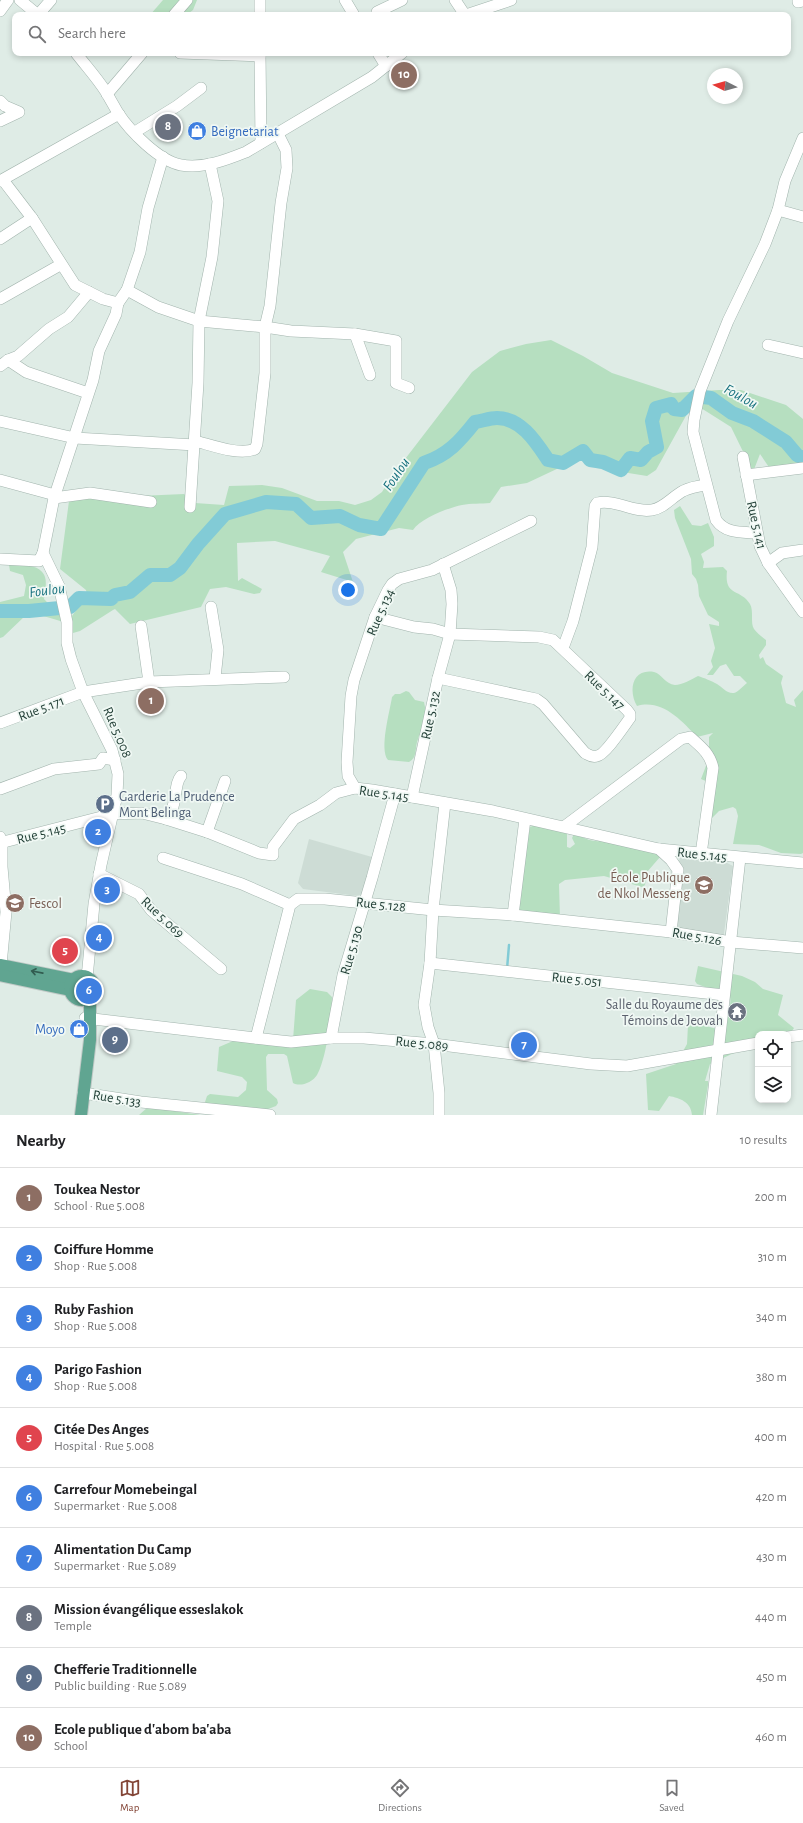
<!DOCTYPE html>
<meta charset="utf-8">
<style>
:root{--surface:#fff;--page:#f2f2f2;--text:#202124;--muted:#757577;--line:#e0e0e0;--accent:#834536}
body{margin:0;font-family:"Alegreya Sans",sans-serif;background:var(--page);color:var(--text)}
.controls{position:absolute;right:12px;bottom:12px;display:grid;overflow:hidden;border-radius:8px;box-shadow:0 2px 6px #0003}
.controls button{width:36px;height:36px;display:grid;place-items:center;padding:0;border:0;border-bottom:1px solid var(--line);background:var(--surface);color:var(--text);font:20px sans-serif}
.compass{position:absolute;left:707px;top:68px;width:36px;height:36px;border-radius:50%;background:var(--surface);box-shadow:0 2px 6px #0003;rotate:276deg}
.you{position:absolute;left:348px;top:590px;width:14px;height:14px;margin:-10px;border:3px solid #fff;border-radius:50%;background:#1a73e8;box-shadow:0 0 0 6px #1a73e833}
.badge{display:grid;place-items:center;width:26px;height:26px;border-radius:50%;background:var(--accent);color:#fff;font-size:13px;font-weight:700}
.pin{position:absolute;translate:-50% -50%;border:2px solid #fff;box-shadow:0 1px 4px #0006}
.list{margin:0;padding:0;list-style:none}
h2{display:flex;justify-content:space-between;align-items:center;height:52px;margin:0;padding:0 16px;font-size:17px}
h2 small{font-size:13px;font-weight:400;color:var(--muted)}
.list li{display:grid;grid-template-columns:26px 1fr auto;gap:12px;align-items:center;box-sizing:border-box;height:60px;padding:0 16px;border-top:1px solid var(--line)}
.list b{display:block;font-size:15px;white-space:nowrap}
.list p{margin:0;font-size:13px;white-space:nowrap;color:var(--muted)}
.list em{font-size:13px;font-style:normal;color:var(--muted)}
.icon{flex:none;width:22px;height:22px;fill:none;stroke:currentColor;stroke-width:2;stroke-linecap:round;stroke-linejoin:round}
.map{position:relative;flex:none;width:803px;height:1115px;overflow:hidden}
.search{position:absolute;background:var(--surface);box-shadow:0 2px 6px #0003;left:12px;right:12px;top:12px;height:44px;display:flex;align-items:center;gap:10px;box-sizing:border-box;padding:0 14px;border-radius:8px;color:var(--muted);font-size:15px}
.sheet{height:652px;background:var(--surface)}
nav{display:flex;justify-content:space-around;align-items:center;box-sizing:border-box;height:56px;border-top:1px solid var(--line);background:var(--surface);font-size:11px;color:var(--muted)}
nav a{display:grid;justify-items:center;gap:2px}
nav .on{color:var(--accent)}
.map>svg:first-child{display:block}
</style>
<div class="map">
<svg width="803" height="1115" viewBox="0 0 803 1115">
<rect width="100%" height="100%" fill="#dfece6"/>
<!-- built -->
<g fill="#cddcd5">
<polygon points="309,839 372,857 362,894 358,896 303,889 298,883"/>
<polygon points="680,855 723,861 733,866 723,941 671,927"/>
</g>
<!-- green -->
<g fill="#b6dfc0">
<polygon points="163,0 197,0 193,10 186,15 150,15"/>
<path d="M551,340L583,356L612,373L673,393L719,390H741L786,405L803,419V468L773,473L760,454L753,472L731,427L693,403L656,470L647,476L597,468L578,459L527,483L501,487L490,503C481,504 471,503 462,505C448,508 421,518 413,530L399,528L356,539L343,552L353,582L321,572L330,556L275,541L237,543L238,581L242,578L262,589L260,593L254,594L226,587L210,589L201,607L130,624L115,609L113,610L80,631L73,633L67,623L40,615L25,616L3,637L0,638V602L24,596L26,585L23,575L10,571L9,565C20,564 41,564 45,577C47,583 45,593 44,599L67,623L87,595L86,590L60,569L69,501L71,499L184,494L195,503L224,505L229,486L262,485L282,488L317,501H339L355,505L371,500L382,492L392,476L472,372L500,351L526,344Z"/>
<path d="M680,506L692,525L701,526L708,523L714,537V546L701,554L704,562L703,568L723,567L727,571C724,597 740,588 750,604C754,611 750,623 754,629C757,633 762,637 766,640V645L759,655L760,659L763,657L766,664L783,676L781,683L786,703L796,707L794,700L803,690V853L801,854L781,853L759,845L733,844L738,816L736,809L733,807L719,811L709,821L708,782L701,779L709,758V737L713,733L697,737C681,720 662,699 637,706C628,691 632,668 654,672C662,674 665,684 675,685C682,685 692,679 698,676C704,678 712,681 717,684C722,687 727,694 734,693C738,692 743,686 747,683L740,676H734L726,664L720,666L713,675H707L713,667L711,661L715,648L709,624L719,626V622L708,615L699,596L698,585L696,579L692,574L691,559L675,518L674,510Z"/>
<path d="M406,691L409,692L415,700L424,702C428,715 421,730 417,742C415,750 417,758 409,762L388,760C379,749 390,711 392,697L395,694H400Z"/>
<path d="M535,825L567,833V847L570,848L575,844L572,838L575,832C581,838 592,842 601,841L607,833C622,833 647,848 660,857L647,872L645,885L642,887L604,876L565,880L559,884L560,918L516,911L530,827Z"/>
<path d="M698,966L742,976L755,982L763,989L783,995L778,1015L794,1028C789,1038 768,1034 758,1034V1042L710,1064L705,1081H708V1085L703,1115H692C691,1102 680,1098 669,1096L659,1111L648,1110L646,1074L676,1064L687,1044L688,1025L691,1022L717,1029C726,1020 732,1009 730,996L697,984L695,981Z"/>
<path d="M310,989L327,992L332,997C332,1015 326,1060 317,1075C312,1083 300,1087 293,1083L287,1056L284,1054H268L266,1057L267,1090L277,1099L278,1103L276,1106L260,1112L207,1105L205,1102L207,1096L210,1094L238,1097L246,1090L247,1082L242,1077L217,1071L219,1047L233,1041L293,1040L296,1000Z"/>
<polygon points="148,1107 200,1115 139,1115"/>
</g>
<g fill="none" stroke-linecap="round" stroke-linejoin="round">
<!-- stream -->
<polyline stroke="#82cbd6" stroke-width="2.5" points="507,969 509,945"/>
<!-- river -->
<path stroke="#82cbd6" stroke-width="14" d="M0,611H29L70,607L79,598L111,599L115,595L130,592L150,575H170L180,568L198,544L225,514L266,502L296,504L311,518L340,516L359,525L381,529L424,463C448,455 460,441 475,422C482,421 490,418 497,418C521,418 536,442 548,460L563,463L583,451L590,460L603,462L621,470L630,458L641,460L648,452L657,447L652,421L656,408L671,404L674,409L682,410L696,396L711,398L732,413L753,421L786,442L797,455L803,458"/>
<defs>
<g id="minor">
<polyline points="20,0 38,15"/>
<polyline points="345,0 354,15"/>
<polyline points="455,0 465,15"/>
<polyline points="798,0 798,2 803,1"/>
<polyline points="0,11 8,0"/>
<polyline points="377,12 402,0"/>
<polyline points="38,15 51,0"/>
<polyline points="174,15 187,0"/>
<polyline points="260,15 260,0"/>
<polyline points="466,15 511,0"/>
<path d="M76,53C86,66 97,78 106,92C110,99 114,106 118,113C130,131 159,161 181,165C203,169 226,160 246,152L372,77L402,53"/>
<polyline points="180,53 260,56"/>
<polyline points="260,53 261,143"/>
<polyline points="378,53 386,66"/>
<polyline points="107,94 142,53"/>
<polyline points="0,101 5,106 19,112 0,121"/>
<polyline points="135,132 177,106 201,88"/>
<polyline points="3,180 32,218 75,285 103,299 118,303"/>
<polyline points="0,181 119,114"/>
<polyline points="778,210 803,217"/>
<polyline points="0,239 32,218"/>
<polyline points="127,290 158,307 199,321 265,327 291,331 355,334 396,341 396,383 409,388"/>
<polyline points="0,299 60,265"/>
<polyline points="355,334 370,375"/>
<polyline points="768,345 803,353"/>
<polyline points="8,360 26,372 88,393"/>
<polyline points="0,366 8,360 18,356 49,329 68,317 89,292"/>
<polyline points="0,421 75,438 195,445"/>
<path d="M195,441C211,445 240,456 255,449L257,444L265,373V327L270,306L281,203L287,168L286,150L278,134"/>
<polyline points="743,457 760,546 768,563 803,612"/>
<polyline points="746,475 803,468"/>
<polyline points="0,480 55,495"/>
<polyline points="54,498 90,493 151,502"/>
<polyline points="190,507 198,383 199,321 212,257 218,201 210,164"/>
<path d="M756,533C742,532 726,534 716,520L693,432L694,420L700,391L728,321L765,244L778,210L785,181L803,138"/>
<polyline points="0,559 39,561 43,553"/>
<polyline points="768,563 782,553 803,550"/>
<polyline points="211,607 218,650 215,678"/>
<path d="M375,617L414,627L433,629L450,634L539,637L553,640L627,710L630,714V718C624,726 605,755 597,756C592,758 589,755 585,753L543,704L536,699L438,678"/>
<polyline points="141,626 149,682"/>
<path d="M563,648L573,621L592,547L595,506L597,503C616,499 633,513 652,510C664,508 672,497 683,491C691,487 698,486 706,485"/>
<polyline points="0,723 83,692 149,682 284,677"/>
<polyline points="355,788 348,776 347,762 351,696 354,680 375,617 388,590 392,584 399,579 432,570 531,521"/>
<polyline points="0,789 54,769 99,764 103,758 115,760"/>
<polyline points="412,797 438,678 450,634 452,604 451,590 443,564"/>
<path d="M166,819C179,804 173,785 181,776"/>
<path d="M565,826L681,739L690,737C700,746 710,753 713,768L701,854"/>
<polyline points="207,832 225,781"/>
<polyline points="0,837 2,843 2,867 6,912 1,965"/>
<polyline points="0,843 113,814 142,813 166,819 207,832 259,853 273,855 273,847 294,819 320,805 336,793 355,788 372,790 493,811 659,849 803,863"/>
<polyline points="659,849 671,860 678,870 671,932"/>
<polyline points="163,858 242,884 290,905"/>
<polyline points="99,874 139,894 151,910 221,969"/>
<polyline points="513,915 671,932 731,942 803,948"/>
<polyline points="430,963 724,995"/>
<polyline points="87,978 94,904 101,865 117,795 118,774 112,750 83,692 71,659 67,643 67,622 59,586 43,553 54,498 93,380 99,351 116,314 118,303 127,290 140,252 148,208 163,157"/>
<polyline points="85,1018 272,1040 291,1042 331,1038 364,1038 434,1044 591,1064 627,1066 758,1043"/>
<polyline points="788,1037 803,1035"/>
<polyline points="256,1038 290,905 298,899 325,899 433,910 513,915 525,819"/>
<polyline points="331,1038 343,975 372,878 395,794"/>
<polyline points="83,1093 141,1102 270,1115"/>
<polyline points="439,1115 439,1093 434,1044 428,1027 424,1005 430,963 433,910 445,803"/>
<polyline points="711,1115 740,858"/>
</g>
<g id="major">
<polyline points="0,965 74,980"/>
<polyline points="0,975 70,990"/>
<circle cx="82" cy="988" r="12"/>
<polyline points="81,1115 90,1040 90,997"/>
</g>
</defs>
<!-- minor casing -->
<use href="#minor" stroke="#a2b4ad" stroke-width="12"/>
<!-- major casing -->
<use href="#major" stroke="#c0c9c6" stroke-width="14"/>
<!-- minor -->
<use href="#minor" stroke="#fff" stroke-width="11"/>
<!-- major -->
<use href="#major" stroke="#60a591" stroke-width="12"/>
</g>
<!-- one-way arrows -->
<defs><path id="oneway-shaft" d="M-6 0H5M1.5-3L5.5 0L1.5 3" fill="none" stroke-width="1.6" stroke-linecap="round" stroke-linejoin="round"/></defs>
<use stroke="#325c50" href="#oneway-shaft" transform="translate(37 972) rotate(-169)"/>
<!-- icons -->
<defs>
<symbol id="shop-disc" viewBox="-11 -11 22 22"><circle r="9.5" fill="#3f7fe0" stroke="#f0f8f4"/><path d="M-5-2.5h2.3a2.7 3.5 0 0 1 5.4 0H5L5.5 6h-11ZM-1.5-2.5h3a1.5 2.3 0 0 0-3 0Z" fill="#fff"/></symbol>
<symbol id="parking-disc" viewBox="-11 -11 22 22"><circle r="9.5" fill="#5c6f8a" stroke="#f0f8f4"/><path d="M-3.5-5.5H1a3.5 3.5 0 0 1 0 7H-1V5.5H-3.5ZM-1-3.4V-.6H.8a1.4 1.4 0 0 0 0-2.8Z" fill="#fff"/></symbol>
<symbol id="school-disc" viewBox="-11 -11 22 22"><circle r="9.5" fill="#8d6e63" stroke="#f0f8f4"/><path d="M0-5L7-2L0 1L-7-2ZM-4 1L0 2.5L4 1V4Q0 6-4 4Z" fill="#fff"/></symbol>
<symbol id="temple-disc" viewBox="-11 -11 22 22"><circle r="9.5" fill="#6b7280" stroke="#f0f8f4"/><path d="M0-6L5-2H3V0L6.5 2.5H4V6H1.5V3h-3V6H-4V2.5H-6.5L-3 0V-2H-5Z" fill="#fff"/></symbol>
</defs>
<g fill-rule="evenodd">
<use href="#shop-disc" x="186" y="120" width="22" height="22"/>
<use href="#parking-disc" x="94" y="793" width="22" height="22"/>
<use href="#school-disc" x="693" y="874" width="22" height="22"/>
<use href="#school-disc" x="4" y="892" width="22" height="22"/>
<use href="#temple-disc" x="726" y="1001" width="22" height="22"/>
<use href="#shop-disc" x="68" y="1018" width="22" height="22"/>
</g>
<g text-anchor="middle" stroke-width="3.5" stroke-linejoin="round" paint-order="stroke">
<!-- shop labels -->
<g font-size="14" fill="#366cbe" stroke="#f0f8f4" text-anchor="start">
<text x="211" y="136">Beignetariat</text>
<text x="65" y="1034" text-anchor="end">Moyo</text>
</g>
<!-- street labels -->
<g font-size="14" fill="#1f3d34" stroke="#f0f8f4">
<text transform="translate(757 525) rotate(77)" y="5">Rue 5.141</text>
<text transform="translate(380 612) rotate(-66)" y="5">Rue 5.134</text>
<text transform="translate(605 690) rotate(44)" y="5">Rue 5.147</text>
<text transform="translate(41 708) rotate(-21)" y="5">Rue 5.171</text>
<text transform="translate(430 715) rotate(-78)" y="5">Rue 5.132</text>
<text transform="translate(118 732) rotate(67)" y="5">Rue 5.008</text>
<text transform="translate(384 793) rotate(8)" y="5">Rue 5.145</text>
<text transform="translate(41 833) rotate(-14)" y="5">Rue 5.145</text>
<text transform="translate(702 854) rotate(6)" y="5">Rue 5.145</text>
<text transform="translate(381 904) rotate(6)" y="5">Rue 5.128</text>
<text transform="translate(163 917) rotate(43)" y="5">Rue 5.069</text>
<text transform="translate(697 936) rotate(10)" y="5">Rue 5.126</text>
<text transform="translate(351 950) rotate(-74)" y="5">Rue 5.130</text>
<text transform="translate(577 979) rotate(6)" y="5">Rue 5.051</text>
<text transform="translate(422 1043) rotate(6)" y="5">Rue 5.089</text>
<text transform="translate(117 1098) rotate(9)" y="5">Rue 5.133</text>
</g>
<!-- service labels -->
<g font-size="14" fill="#4e5e75" stroke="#f0f8f4" text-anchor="start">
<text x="119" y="801">Garderie La Prudence<tspan x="119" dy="16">Mont Belinga</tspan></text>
</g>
<!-- education labels -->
<g font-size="14" fill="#785e54" stroke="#f0f8f4" text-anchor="end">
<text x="690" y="882">École Publique<tspan x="690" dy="16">de Nkol Messeng</tspan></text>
<text x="29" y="908" text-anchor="start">Fescol</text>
</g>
<!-- worship labels -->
<g font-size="14" fill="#5b616d" stroke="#f0f8f4" text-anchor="end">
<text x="723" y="1009">Salle du Royaume des<tspan x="723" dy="16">Témoins de Jeovah</tspan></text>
</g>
<!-- water labels -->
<g font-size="15" font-style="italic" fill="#146f7d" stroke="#f0f8f4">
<text transform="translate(741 396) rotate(29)" y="5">Foulou</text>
<text transform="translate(396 474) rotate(-56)" y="5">Foulou</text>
<text transform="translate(47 590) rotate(-7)" y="5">Foulou</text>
</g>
</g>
</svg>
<div class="controls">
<button><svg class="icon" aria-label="locate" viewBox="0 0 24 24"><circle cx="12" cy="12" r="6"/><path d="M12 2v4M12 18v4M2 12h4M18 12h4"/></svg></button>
<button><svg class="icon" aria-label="layers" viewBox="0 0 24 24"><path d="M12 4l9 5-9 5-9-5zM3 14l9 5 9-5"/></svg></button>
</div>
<svg class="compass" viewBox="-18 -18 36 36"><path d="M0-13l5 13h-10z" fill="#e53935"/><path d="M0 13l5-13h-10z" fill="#757577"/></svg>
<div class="you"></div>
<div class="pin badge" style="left:151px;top:701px;background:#8d6e63">1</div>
<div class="pin badge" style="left:98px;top:832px;background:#3f7fe0">2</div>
<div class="pin badge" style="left:107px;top:890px;background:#3f7fe0">3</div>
<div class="pin badge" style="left:99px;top:938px;background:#3f7fe0">4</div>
<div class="pin badge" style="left:65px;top:951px;background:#e0444e">5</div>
<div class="pin badge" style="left:89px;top:991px;background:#3f7fe0">6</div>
<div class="pin badge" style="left:524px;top:1045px;background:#3f7fe0">7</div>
<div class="pin badge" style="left:168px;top:127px;background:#6b7280">8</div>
<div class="pin badge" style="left:115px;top:1040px;background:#5c6f8a">9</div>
<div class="pin badge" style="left:404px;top:75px;background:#8d6e63">10</div>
<div class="search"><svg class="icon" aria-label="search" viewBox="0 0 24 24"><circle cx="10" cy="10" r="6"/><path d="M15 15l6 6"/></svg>Search here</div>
</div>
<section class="sheet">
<h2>Nearby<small>10 results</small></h2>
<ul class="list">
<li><span class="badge" style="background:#8d6e63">1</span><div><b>Toukea Nestor</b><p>School · Rue 5.008</p></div><em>200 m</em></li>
<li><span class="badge" style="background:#3f7fe0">2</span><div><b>Coiffure Homme</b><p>Shop · Rue 5.008</p></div><em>310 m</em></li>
<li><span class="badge" style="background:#3f7fe0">3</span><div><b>Ruby Fashion</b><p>Shop · Rue 5.008</p></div><em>340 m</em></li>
<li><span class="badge" style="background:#3f7fe0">4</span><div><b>Parigo Fashion</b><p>Shop · Rue 5.008</p></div><em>380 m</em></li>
<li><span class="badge" style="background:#e0444e">5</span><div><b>Citée Des Anges</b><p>Hospital · Rue 5.008</p></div><em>400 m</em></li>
<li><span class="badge" style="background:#3f7fe0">6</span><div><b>Carrefour Momebeingal</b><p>Supermarket · Rue 5.008</p></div><em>420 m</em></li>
<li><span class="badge" style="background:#3f7fe0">7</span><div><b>Alimentation Du Camp</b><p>Supermarket · Rue 5.089</p></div><em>430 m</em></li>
<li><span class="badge" style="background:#6b7280">8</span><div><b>Mission évangélique esseslakok</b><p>Temple</p></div><em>440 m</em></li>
<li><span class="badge" style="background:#5c6f8a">9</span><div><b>Chefferie Traditionnelle</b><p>Public building · Rue 5.089</p></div><em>450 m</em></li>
<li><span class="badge" style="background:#8d6e63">10</span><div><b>Ecole publique d'abom ba'aba</b><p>School</p></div><em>460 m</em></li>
</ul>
</section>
<nav>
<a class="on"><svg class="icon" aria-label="map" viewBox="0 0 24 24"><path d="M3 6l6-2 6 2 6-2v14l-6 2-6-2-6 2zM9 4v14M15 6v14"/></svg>Map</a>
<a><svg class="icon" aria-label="directions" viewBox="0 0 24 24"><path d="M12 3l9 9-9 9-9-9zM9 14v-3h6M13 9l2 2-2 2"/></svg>Directions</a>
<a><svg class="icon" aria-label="saved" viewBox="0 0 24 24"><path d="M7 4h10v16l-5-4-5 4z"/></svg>Saved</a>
</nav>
